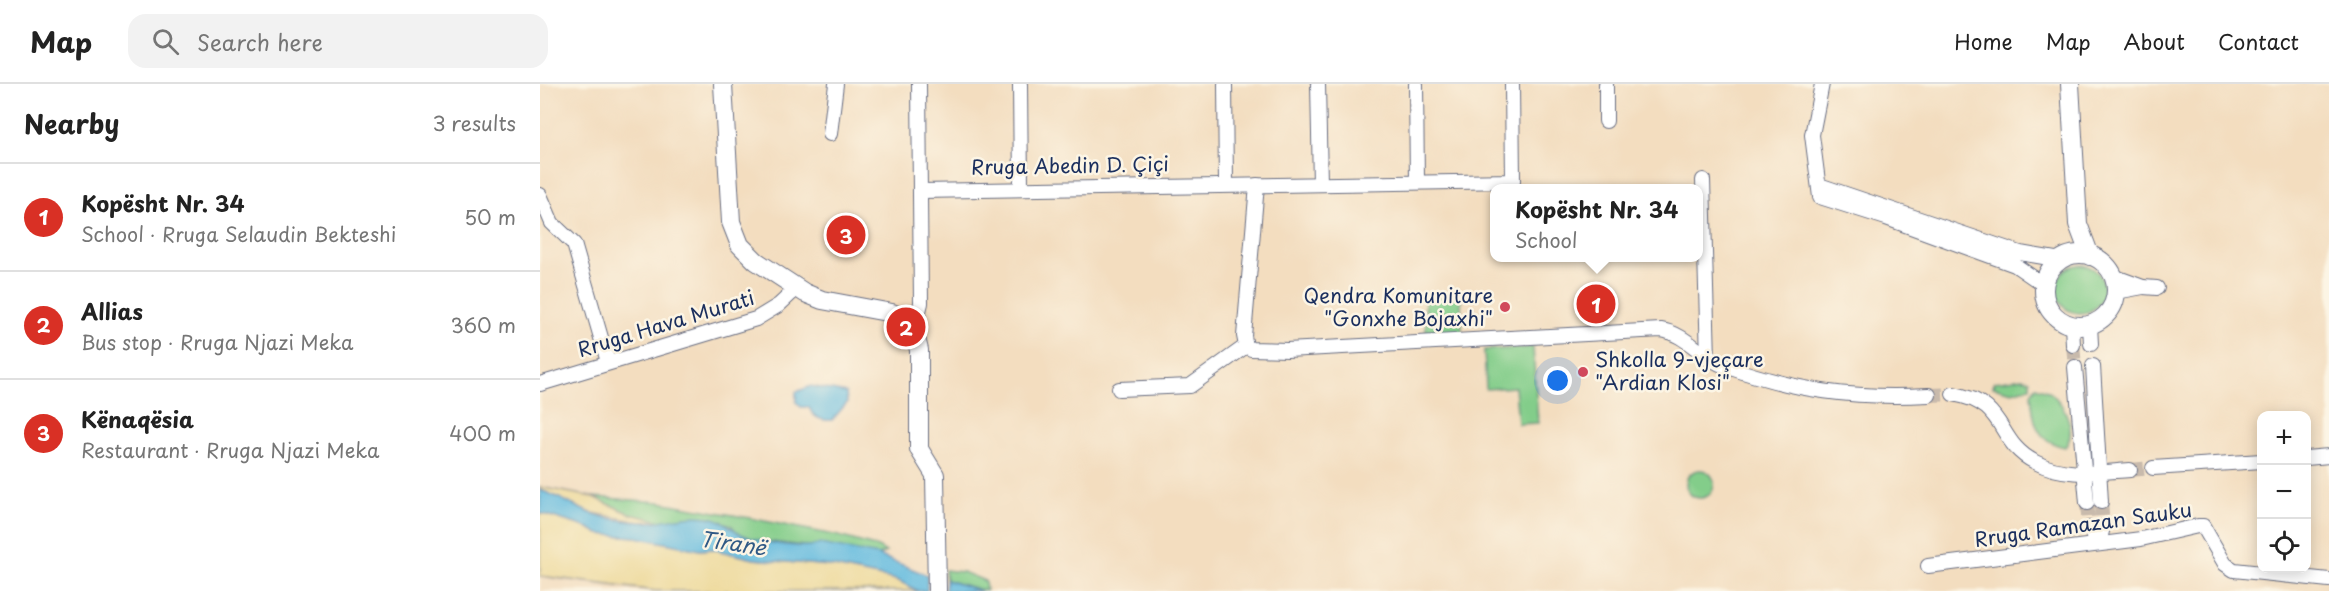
<!DOCTYPE html>
<meta charset="utf-8">
<style>
:root{--surface:#fff;--page:#f2f2f2;--text:#222;--muted:#767676;--line:#e0e0e0;--accent:#d93025}
body{margin:0;font-family:"Playpen Sans",sans-serif;background:var(--page);color:var(--text)}
.controls{position:absolute;right:18px;bottom:18px;display:grid;overflow:hidden;border-radius:12px;box-shadow:0 3px 15px #0003}
.controls button{width:54px;height:54px;display:grid;place-items:center;padding:0;border:0;border-bottom:2px solid var(--line);background:var(--surface);color:var(--text);font:30px sans-serif}
.you{position:absolute;left:1018px;top:297px;width:21px;height:21px;margin:-15px;border:4px solid #fff;border-radius:50%;background:#1a73e8;box-shadow:0 0 0 9px #1a73e833}
.badge{display:grid;place-items:center;width:39px;height:39px;border-radius:50%;background:var(--accent);color:#fff;font-size:20px;font-weight:700}
.pin{position:absolute;translate:-50% -50%;border:3px solid #fff;box-shadow:0 2px 6px #0006}
.popup{position:absolute;left:950px;top:100px;width:213px;height:78px;box-sizing:border-box;display:grid;place-content:center;border-radius:12px;background:var(--surface);filter:drop-shadow(0 2px 4px #0005);font-size:20px;white-space:nowrap;color:var(--muted)}
.popup b{font-size:22px;color:var(--text)}
.popup::after{content:'';position:absolute;left:50%;top:100%;margin-left:-12px;border:12px solid transparent;border-top-color:var(--surface)}
.list{margin:0;padding:0;list-style:none}
h2{display:flex;justify-content:space-between;align-items:center;height:78px;margin:0;padding:0 24px;font-size:26px}
h2 small{font-size:20px;font-weight:400;color:var(--muted)}
.list li{display:grid;grid-template-columns:39px 1fr auto;gap:18px;align-items:center;box-sizing:border-box;height:108px;padding:0 24px;border-top:2px solid var(--line)}
.list b{display:block;font-size:22px;white-space:nowrap}
.list p{margin:0;font-size:20px;white-space:nowrap;color:var(--muted)}
.list em{font-size:20px;font-style:normal;color:var(--muted)}
.icon{flex:none;width:33px;height:33px;fill:none;stroke:currentColor;stroke-width:2;stroke-linecap:round;stroke-linejoin:round}
.map{position:relative;flex:none;width:1789px;height:507px;overflow:hidden}
header{display:flex;align-items:center;gap:36px;box-sizing:border-box;height:84px;padding:0 30px;background:var(--surface);border-bottom:2px solid var(--line)}
header strong{font-size:28px}
nav{display:flex;gap:33px;margin-inline-start:auto;font-size:21px}
.search{width:420px;height:54px;background:var(--page);display:flex;align-items:center;gap:15px;box-sizing:border-box;padding:0 21px;border-radius:18px;color:var(--muted);font-size:22px}
main{display:flex}
aside{flex:1;background:var(--surface)}
.map>svg:first-child{display:block}
</style>
<header>
<strong>Map</strong>
<div class="search"><svg class="icon" aria-label="search" viewBox="0 0 24 24"><circle cx="10" cy="10" r="6"/><path d="M15 15l6 6"/></svg>Search here</div>
<nav><a>Home</a><a>Map</a><a>About</a><a>Contact</a></nav>
</header>
<main>
<aside>
<h2>Nearby<small>3 results</small></h2>
<ul class="list">
<li><span class="badge">1</span><div><b>Kopësht Nr. 34</b><p>School · Rruga Selaudin Bekteshi</p></div><em>50 m</em></li>
<li><span class="badge">2</span><div><b>Allias</b><p>Bus stop · Rruga Njazi Meka</p></div><em>360 m</em></li>
<li><span class="badge">3</span><div><b>Kënaqësia</b><p>Restaurant · Rruga Njazi Meka</p></div><em>400 m</em></li>
</ul>
</aside>
<div class="map">
<svg width="1789" height="507" viewBox="0 0 1789 507">
<rect width="100%" height="100%" fill="#fcf5e5"/>
<filter id="ink" filterUnits="userSpaceOnUse"><feTurbulence type="fractalNoise" baseFrequency=".0167" numOctaves="2"/><feDisplacementMap in="SourceGraphic" scale="12" xChannelSelector="R" yChannelSelector="G"/><feConvolveMatrix kernelMatrix="1 2 1 2 8 2 1 2 1" color-interpolation-filters="sRGB"/></filter>
<filter id="wash" filterUnits="userSpaceOnUse"><feTurbulence type="fractalNoise" baseFrequency=".008" numOctaves="4" result="noise"/><feDisplacementMap in="SourceGraphic" scale="24" xChannelSelector="R" yChannelSelector="G"/><feGaussianBlur stdDeviation="1.35" result="paint"/><feColorMatrix in="noise" values="0 0 0 0 0 0 0 0 0 0 0 0 0 0 0 0 0 1.4 0 .05"/><feComposite in="paint" operator="in"/></filter>
<g filter="url(#wash)">
<rect width="100%" height="100%" fill="#f3ddbf"/>
<!-- green -->
<g fill="#83cd8a" stroke="#4f7e74" stroke-width="1.5">
<circle cx="1540" cy="205" r="24"/>
<polygon points="921,212 922,250 886,251 885,213"/>
<polygon points="993,263 998,339 978,340 975,303 946,305 944,266"/>
<polygon points="1482,294 1490,296 1490,303 1472,308 1453,303 1454,298"/>
<path d="M1496,303C1501,305 1509,306 1513,311C1526,323 1537,348 1525,363C1495,357 1493,336 1491,310Z"/>
<circle cx="1160" cy="400" r="14"/>
<polygon points="53,413 119,418 210,434 299,452 338,463 346,468 338,471 216,456 198,449 191,441 168,433 120,437 90,430"/>
<polygon points="405,486 423,488 445,497 446,507 406,496"/>
</g>
<!-- sand -->
<g fill="#eeda9e" stroke="#84847e" stroke-width="1.5">
<polygon points="0,403 53,413 90,430 120,437 100,438 48,428 0,406"/>
<polygon points="0,429 49,444 59,450 96,453 160,466 172,465 214,475 290,482 357,496 378,507 116,507 0,492"/>
</g>
<!-- water -->
<g fill="#61badf" stroke="#3e749e" stroke-width="1.5">
<path d="M271,302L306,309L307,319L292,336C281,337 273,334 269,323H261L256,318V308Z"/>
<path d="M0,406C16,411 30,420 46,427C61,434 83,437 100,438C122,440 145,429 168,433C183,435 189,443 199,449C214,458 264,466 280,460L338,471L387,491V507H378L357,496L290,482L214,475L172,465L160,466L96,453L59,450L49,444L0,429Z"/>
<polygon points="406,496 441,507 405,507"/>
</g>
</g>
<g filter="url(#ink)">
<g fill="none" stroke-linecap="round" stroke-linejoin="round">
<!-- street-tunnel -->
<g stroke="#c8baac" stroke-width="14" stroke-dasharray="14 7" stroke-linecap="butt">
<polyline points="1533,261 1535,283"/>
<polyline points="1389,311 1413,310"/>
<polyline points="1590,386 1613,384"/>
<polyline points="1561,418 1563,443"/>
<polyline points="1547,419 1549,444"/>
</g>
<defs>
<g id="street">
<polyline points="480,0 481,105"/>
<polyline points="685,0 686,101"/>
<polyline points="778,0 780,100"/>
<polyline points="876,0 877,98"/>
<polyline points="1066,0 1066,37"/>
<polyline points="1282,0 1272,51 1280,113 1346,134 1475,181 1504,201"/>
<polyline points="290,50 296,0"/>
<polyline points="1163,96 1168,275"/>
<path d="M717,101L704,252L706,262L711,265L747,266L1121,246C1147,250 1161,274 1185,282C1256,307 1313,315 1389,311"/>
<polyline points="1279,101 1480,169 1521,176"/>
<polyline points="380,107 973,97 972,0"/>
<polyline points="0,111 12,139 34,160 68,278"/>
<polyline points="1573,192 1603,203 1617,204"/>
<polyline points="1576,208 1603,203"/>
<polyline points="1532,241 1533,261"/>
<polyline points="1550,241 1551,260"/>
<polyline points="374,247 381,219 379,0"/>
<polyline points="1553,282 1561,418"/>
<polyline points="1535,283 1547,419"/>
<polyline points="0,300 216,235 239,221 257,204"/>
<polyline points="579,305 650,302 706,262"/>
<path d="M1413,310C1469,319 1454,357 1495,378C1525,394 1558,388 1590,386"/>
<polyline points="1766,374 1789,372"/>
<polyline points="1613,384 1722,377"/>
<polyline points="1549,444 1559,460 1563,443"/>
<polyline points="1388,482 1601,455 1658,442 1663,442 1685,480 1694,486 1789,496"/>
</g>
<g id="secondary">
<polyline points="183,0 191,138 200,161 216,177 265,209 282,216 352,229 366,236 374,247 379,266 379,365 395,391 397,507"/>
<polyline points="1530,0 1538,140 1550,172"/>
<circle cx="1540" cy="206" r="36"/>
</g>
</defs>
<!-- street casing -->
<use href="#street" stroke="#676c80" stroke-width="16"/>
<!-- secondary casing -->
<use href="#secondary" stroke="#676c80" stroke-width="20"/>
<!-- street -->
<use href="#street" stroke="#fff" stroke-width="14"/>
<!-- secondary -->
<use href="#secondary" stroke="#fff" stroke-width="18"/>
</g>
</g>
<!-- markers -->
<g fill="#d1495b" stroke="#fcf5e5" stroke-width="2">
<circle cx="965" cy="223" r="6"/>
<circle cx="1043" cy="288" r="6"/>
</g>
<g text-anchor="middle" stroke-width="5" stroke-linejoin="round" paint-order="stroke">
<!-- street labels -->
<g font-size="20" fill="#1b2f5e" stroke="#fcf5e5">
<text transform="translate(530 82) rotate(-1)" y="7">Rruga Abedin D. Çiçi</text>
<text transform="translate(126 240) rotate(-17)" y="7">Rruga Hava Murati</text>
<text transform="translate(1543 441) rotate(-8)" y="7">Rruga Ramazan Sauku</text>
</g>
<!-- poi labels -->
<g font-size="20" fill="#1b2f5e" stroke="#fcf5e5" text-anchor="end">
<text x="953" y="219">Qendra Komunitare<tspan x="953" dy="23">"Gonxhe Bojaxhi"</tspan></text>
<text x="1055" y="283" text-anchor="start">Shkolla 9-vjeçare<tspan x="1055" dy="23">"Ardian Klosi"</tspan></text>
</g>
<!-- water labels -->
<g font-size="21" font-style="italic" fill="#305985" stroke="#fcf5e5">
<text transform="translate(193 460) rotate(8)" y="7">Tiranë</text>
</g>
</g>
</svg>
<div class="controls">
<button>+</button>
<button>−</button>
<button><svg class="icon" aria-label="locate" viewBox="0 0 24 24"><circle cx="12" cy="12" r="6"/><path d="M12 2v4M12 18v4M2 12h4M18 12h4"/></svg></button>
</div>
<div class="you"></div>
<div class="pin badge" style="left:1056px;top:220px">1</div>
<div class="popup"><b>Kopësht Nr. 34</b>School</div>
<div class="pin badge" style="left:366px;top:243px">2</div>
<div class="pin badge" style="left:306px;top:151px">3</div>
</div>
</main>
